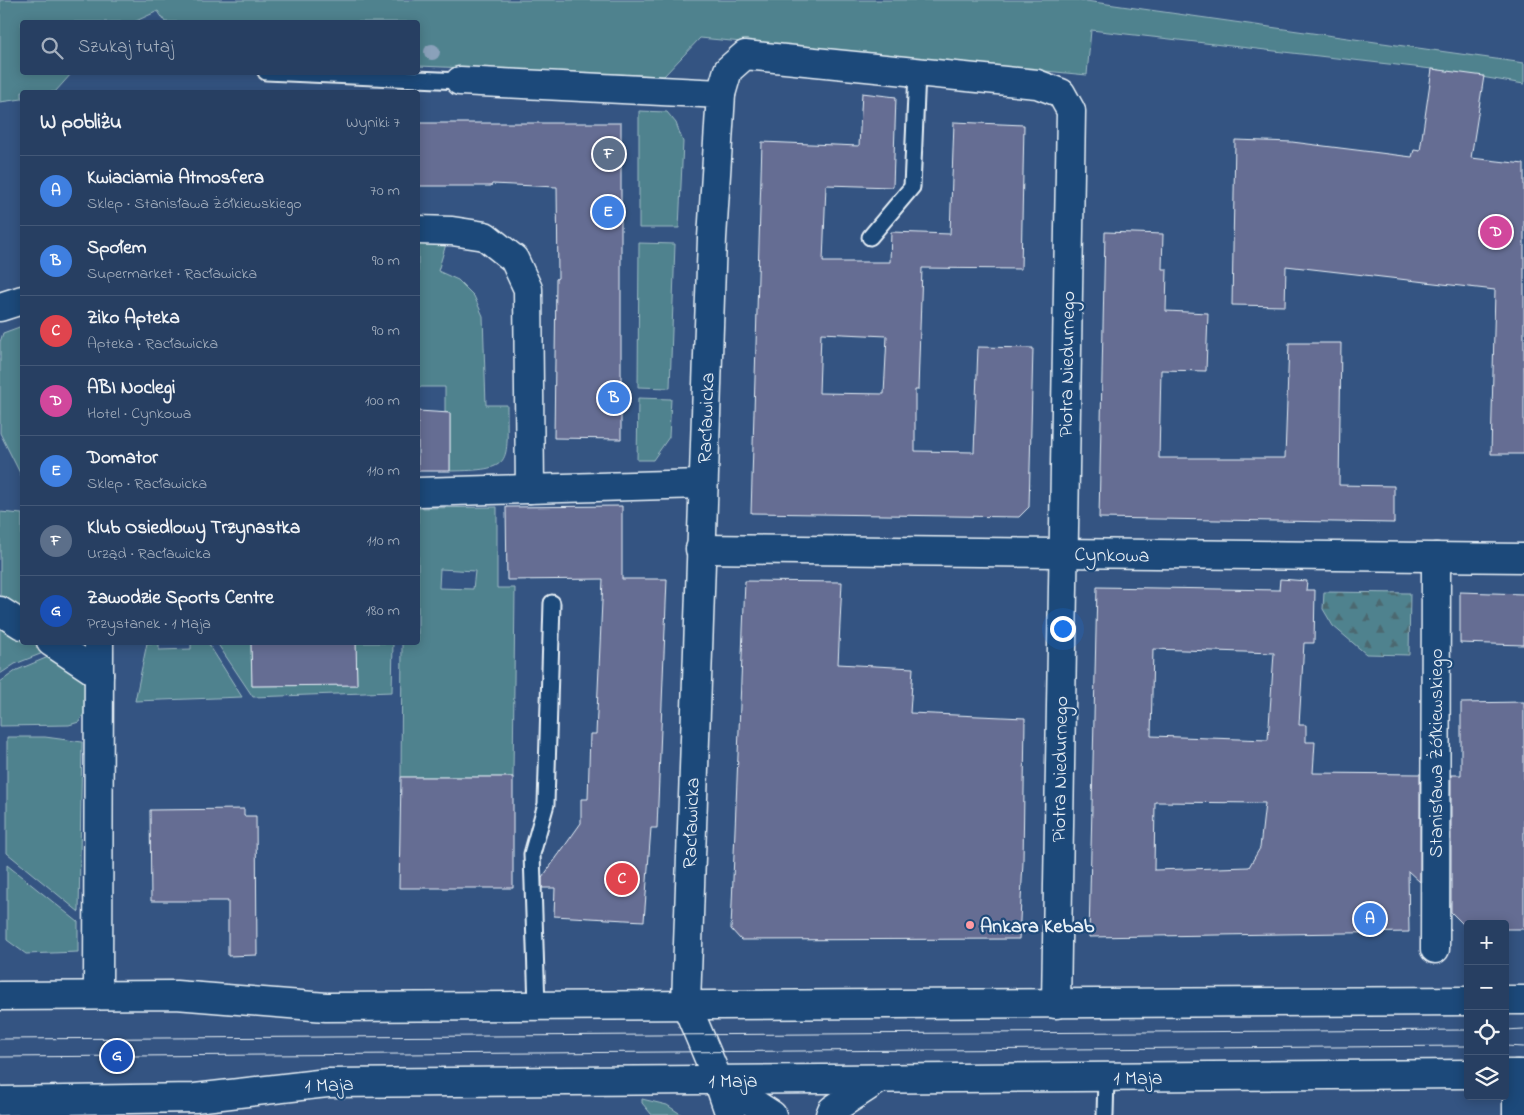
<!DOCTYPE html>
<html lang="pl">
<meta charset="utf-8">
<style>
:root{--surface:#273f62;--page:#334a6b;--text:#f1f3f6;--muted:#a4afbe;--line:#435877;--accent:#ff9aa2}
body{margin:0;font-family:"Indie Flower",sans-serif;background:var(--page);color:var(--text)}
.controls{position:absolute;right:15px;bottom:15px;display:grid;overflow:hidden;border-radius:5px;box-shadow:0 2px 12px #0003}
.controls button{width:45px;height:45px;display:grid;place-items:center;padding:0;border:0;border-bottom:1px solid var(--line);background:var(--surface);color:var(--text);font:25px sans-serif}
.you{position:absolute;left:1062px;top:628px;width:18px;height:18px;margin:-12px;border:4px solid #fff;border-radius:50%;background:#1a73e8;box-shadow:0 0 0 8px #1a73e833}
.badge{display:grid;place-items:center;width:32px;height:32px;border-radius:50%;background:var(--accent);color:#fff;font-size:16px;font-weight:700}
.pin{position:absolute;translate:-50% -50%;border:2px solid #fff;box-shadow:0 1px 5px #0006}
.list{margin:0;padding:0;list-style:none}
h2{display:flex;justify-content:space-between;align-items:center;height:65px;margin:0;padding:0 20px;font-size:21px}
h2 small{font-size:16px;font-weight:400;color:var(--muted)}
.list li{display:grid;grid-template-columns:32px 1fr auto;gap:15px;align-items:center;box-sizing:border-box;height:70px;padding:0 20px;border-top:1px solid var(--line)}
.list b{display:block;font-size:19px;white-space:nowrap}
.list p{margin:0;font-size:16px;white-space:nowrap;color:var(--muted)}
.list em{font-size:16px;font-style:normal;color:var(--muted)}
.icon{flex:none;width:28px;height:28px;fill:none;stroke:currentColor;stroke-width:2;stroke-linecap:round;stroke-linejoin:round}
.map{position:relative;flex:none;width:1524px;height:1115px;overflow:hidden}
.search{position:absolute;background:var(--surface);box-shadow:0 2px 12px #0003;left:20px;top:20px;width:400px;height:55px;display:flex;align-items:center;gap:12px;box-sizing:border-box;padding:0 18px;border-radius:5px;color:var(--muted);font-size:19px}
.panel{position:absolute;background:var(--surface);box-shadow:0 2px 12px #0003;left:20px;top:90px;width:400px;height:555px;border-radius:5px}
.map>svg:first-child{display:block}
</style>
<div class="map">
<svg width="1524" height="1115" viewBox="0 0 1524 1115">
<defs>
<pattern id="forest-firs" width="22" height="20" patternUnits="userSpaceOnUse" patternTransform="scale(1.25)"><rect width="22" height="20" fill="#50828e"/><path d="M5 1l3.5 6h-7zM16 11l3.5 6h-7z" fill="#4c686f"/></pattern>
</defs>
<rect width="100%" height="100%" fill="#345482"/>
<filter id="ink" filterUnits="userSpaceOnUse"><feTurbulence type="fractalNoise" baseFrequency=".02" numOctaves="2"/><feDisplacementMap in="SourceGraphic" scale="10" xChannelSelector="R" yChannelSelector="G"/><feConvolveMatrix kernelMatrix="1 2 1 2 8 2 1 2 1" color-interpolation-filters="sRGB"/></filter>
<g filter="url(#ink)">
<!-- green -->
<g fill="#50828e" stroke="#9cbac3" fill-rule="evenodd">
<polygon points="0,0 1079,0 1524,63 1524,84 1432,69 1091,30 1087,75 700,38 664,76 418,66 418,22 165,22 158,11 134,22 22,22 22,72 72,73 55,92 22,92 22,99 0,102"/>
<polygon points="639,111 667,112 676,123 683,142 679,228 639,228"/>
<path d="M418,243L446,244L438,271L458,280L474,296L483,316L486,405H507C507,465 514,470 450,471V413L445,412V387H418Z"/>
<polygon points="639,243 675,244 670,388 638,387"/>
<polygon points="22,326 22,477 0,433 0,342 3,333"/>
<polygon points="638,398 671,399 669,437 653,460 637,460"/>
<path d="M497,507V588H515L513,777H401L402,643L418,642V508ZM440,569L475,571L473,589L439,588Z"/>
<polygon points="0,512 22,514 22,615 0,601"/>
<polygon points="0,621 22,635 22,642 34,643 48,651 15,664 0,674"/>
<polygon points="147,643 159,643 159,650 191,649 191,643 208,643 242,697 135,701"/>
<polygon points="217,643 251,643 252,686 357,685 356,643 393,643 392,692 253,697"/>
<polygon points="53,655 85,683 84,713 79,722 69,725 0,726 0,682 17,670"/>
<polygon points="7,737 45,737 82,742 79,912 7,853"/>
<polygon points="7,865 78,922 78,952 26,954 7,940"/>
<polygon points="642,1099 667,1105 682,1115 652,1115 642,1103"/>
</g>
<!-- forest -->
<polygon fill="url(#forest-firs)" stroke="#9cbac3" points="1324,592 1410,593 1409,655 1366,654 1333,626 1323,609"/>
<!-- building -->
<g fill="#656d93" stroke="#e8f1f8" fill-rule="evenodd">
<polygon points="1432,69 1484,76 1471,158 1524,164 1524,454 1491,454 1495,290 1286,266 1285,306 1232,305 1235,140 1292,142 1412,157 1414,150 1420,151"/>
<path d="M862,93L896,97L893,187L826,185L823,262H890L891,232L950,234L954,122L1024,125L1021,269L922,268L918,390H915V451L974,452L978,347L1033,348L1029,507L1019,517L751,513L762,142L859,146ZM821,333L887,336L884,394L819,393Z"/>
<polygon points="418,123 621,123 621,439 554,438 556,279 558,278 557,187 492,184 491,186 418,186"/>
<polygon points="1105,232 1163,234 1162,269 1167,269 1166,311 1208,313 1206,371 1161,370 1159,458 1285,458 1289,343 1341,343 1339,485 1394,486 1394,523 1099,518"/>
<polygon points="418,411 450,413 450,471 418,471"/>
<polygon points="622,506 622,579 667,579 657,828 651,828 644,921 554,916 555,888 542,888 542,878 581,823 581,799 588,799 590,734 596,734 603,579 507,580 506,507"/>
<path d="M1280,579L1307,581L1306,590H1315L1314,643H1304L1299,725H1306V742H1315L1313,773L1420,774V882L1408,871L1409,932L1089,937L1097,587L1279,590ZM1153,649L1274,653L1268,740L1151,736ZM1155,802L1265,803L1260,848L1249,867L1154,870Z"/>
<polygon points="745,581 842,582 838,664 913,668 910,713 1025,718 1023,862 1019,939 741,940 731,929"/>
<polygon points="1460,592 1524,594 1524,645 1460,643"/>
<polygon points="251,642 356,642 357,685 252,686"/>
<polygon points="1524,702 1524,929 1505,929 1505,924 1468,924 1468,929 1451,912 1451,775 1461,775 1461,703"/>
<polygon points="401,777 513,777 513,888 399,888"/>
<polygon points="244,809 244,816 256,816 257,955 228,956 228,901 151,901 150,810"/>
</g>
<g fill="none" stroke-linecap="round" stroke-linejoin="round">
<defs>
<g id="service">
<polyline points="266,72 460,81"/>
<polyline points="870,237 912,187 917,72"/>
<polyline points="537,1006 532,854 546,804 552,603"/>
<polyline points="1105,1115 1106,1078"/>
</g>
<g id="minor">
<polyline points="460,81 721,94 712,238 686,1004"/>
<polyline points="721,94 728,70 745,55 1037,84 1061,93 1071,111 1056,1004"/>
<polyline points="418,230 452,231 485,236 514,259 528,289 530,489"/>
<polyline points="0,307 22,300"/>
<polyline points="418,492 702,484"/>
<polyline points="700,549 1524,558"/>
<polyline points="0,611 22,625"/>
<polyline points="51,642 99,674"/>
<polyline points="1435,949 1436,557"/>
<polyline points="98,995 99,642"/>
<polyline points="1517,1074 1517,1115"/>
</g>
<g id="tertiary">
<polyline points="0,996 176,995 326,1007 1468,1001"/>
<polyline points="1505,1000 1524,1000"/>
<polyline points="686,1004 718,1080 730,1115"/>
<polyline points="1505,1074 1524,1074"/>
<polyline points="718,1080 772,1115"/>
<polyline points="0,1101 195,1098 327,1083 1468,1074"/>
<polyline points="830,1115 832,1110 879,1079"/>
</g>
</defs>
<!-- service casing -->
<use href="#service" stroke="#e8f1f8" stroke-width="19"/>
<!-- minor casing -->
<use href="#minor" stroke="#e8f1f8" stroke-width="31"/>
<!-- tertiary casing -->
<use href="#tertiary" stroke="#e8f1f8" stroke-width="31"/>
<!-- service -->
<use href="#service" stroke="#1f4a7a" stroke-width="15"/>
<!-- minor -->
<use href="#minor" stroke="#1f4a7a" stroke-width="28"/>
<!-- tertiary -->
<use href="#tertiary" stroke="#1f4a7a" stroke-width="28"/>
<!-- tram -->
<g stroke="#e8f1f8" stroke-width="1">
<polyline points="1505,1030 1524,1029"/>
<polyline points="0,1039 1468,1030"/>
<polyline points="1505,1046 1524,1047"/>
<polyline points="0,1057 1468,1046"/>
</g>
</g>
<!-- trees -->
<circle fill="#8aa1ba" cx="432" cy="52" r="8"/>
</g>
<!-- markers -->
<circle fill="#ff9aa2" stroke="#1f4a7a" stroke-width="2" cx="970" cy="925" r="5"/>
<g text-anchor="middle" stroke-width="4.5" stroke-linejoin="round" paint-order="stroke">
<!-- street labels -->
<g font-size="20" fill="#e8f1f8" stroke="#1f4a7a">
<text transform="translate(1066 364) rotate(-89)" y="7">Piotra Niedurnego</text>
<text transform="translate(705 418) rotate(-88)" y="7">Racławicka</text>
<text transform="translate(1112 554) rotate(1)" y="7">Cynkowa</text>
<text transform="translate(1435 753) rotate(-90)" y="7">Stanisława Żółkiewskiego</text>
<text transform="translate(1059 769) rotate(-89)" y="7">Piotra Niedurnego</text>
<text transform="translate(690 823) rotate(-88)" y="7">Racławicka</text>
<text transform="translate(1138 1077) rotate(-1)" y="7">1 Maja</text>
<text transform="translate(733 1080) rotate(-1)" y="7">1 Maja</text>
<text transform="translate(329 1084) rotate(-3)" y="7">1 Maja</text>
</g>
<!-- poi labels -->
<g font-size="20" font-weight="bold" fill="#e8f1f8" stroke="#1f4a7a" text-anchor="start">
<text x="980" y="932">Ankara Kebab</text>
</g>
</g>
</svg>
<div class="controls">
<button>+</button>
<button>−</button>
<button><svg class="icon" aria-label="locate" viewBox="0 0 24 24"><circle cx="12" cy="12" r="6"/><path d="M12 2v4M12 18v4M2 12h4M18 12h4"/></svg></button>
<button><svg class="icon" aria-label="layers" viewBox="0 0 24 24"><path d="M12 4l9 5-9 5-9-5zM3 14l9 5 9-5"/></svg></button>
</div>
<div class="you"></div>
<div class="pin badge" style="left:1370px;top:919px;background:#3f7fe0">A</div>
<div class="pin badge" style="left:614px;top:398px;background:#3f7fe0">B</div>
<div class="pin badge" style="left:622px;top:879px;background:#e0444e">C</div>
<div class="pin badge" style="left:1496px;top:232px;background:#d1479c">D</div>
<div class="pin badge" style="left:608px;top:212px;background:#3f7fe0">E</div>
<div class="pin badge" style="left:609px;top:154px;background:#5c6f8a">F</div>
<div class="pin badge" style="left:117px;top:1056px;background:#1a4fb4">G</div>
<div class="search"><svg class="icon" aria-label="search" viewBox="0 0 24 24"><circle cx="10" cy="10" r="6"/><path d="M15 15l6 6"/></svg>Szukaj tutaj</div>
<section class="panel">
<h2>W pobliżu<small>Wyniki: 7</small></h2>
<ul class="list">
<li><span class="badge" style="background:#3f7fe0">A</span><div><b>Kwiaciarnia Atmosfera</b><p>Sklep · Stanisława Żółkiewskiego</p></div><em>70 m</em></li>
<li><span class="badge" style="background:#3f7fe0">B</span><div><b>Społem</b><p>Supermarket · Racławicka</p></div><em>90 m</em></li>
<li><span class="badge" style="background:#e0444e">C</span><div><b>Ziko Apteka</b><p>Apteka · Racławicka</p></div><em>90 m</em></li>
<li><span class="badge" style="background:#d1479c">D</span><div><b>ABI Noclegi</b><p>Hotel · Cynkowa</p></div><em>100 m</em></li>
<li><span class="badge" style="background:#3f7fe0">E</span><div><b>Domator</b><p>Sklep · Racławicka</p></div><em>110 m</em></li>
<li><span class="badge" style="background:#5c6f8a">F</span><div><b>Klub Osiedlowy Trzynastka</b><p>Urząd · Racławicka</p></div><em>110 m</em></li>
<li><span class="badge" style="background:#1a4fb4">G</span><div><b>Zawodzie Sports Centre</b><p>Przystanek · 1 Maja</p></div><em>180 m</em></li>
</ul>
</section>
</div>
